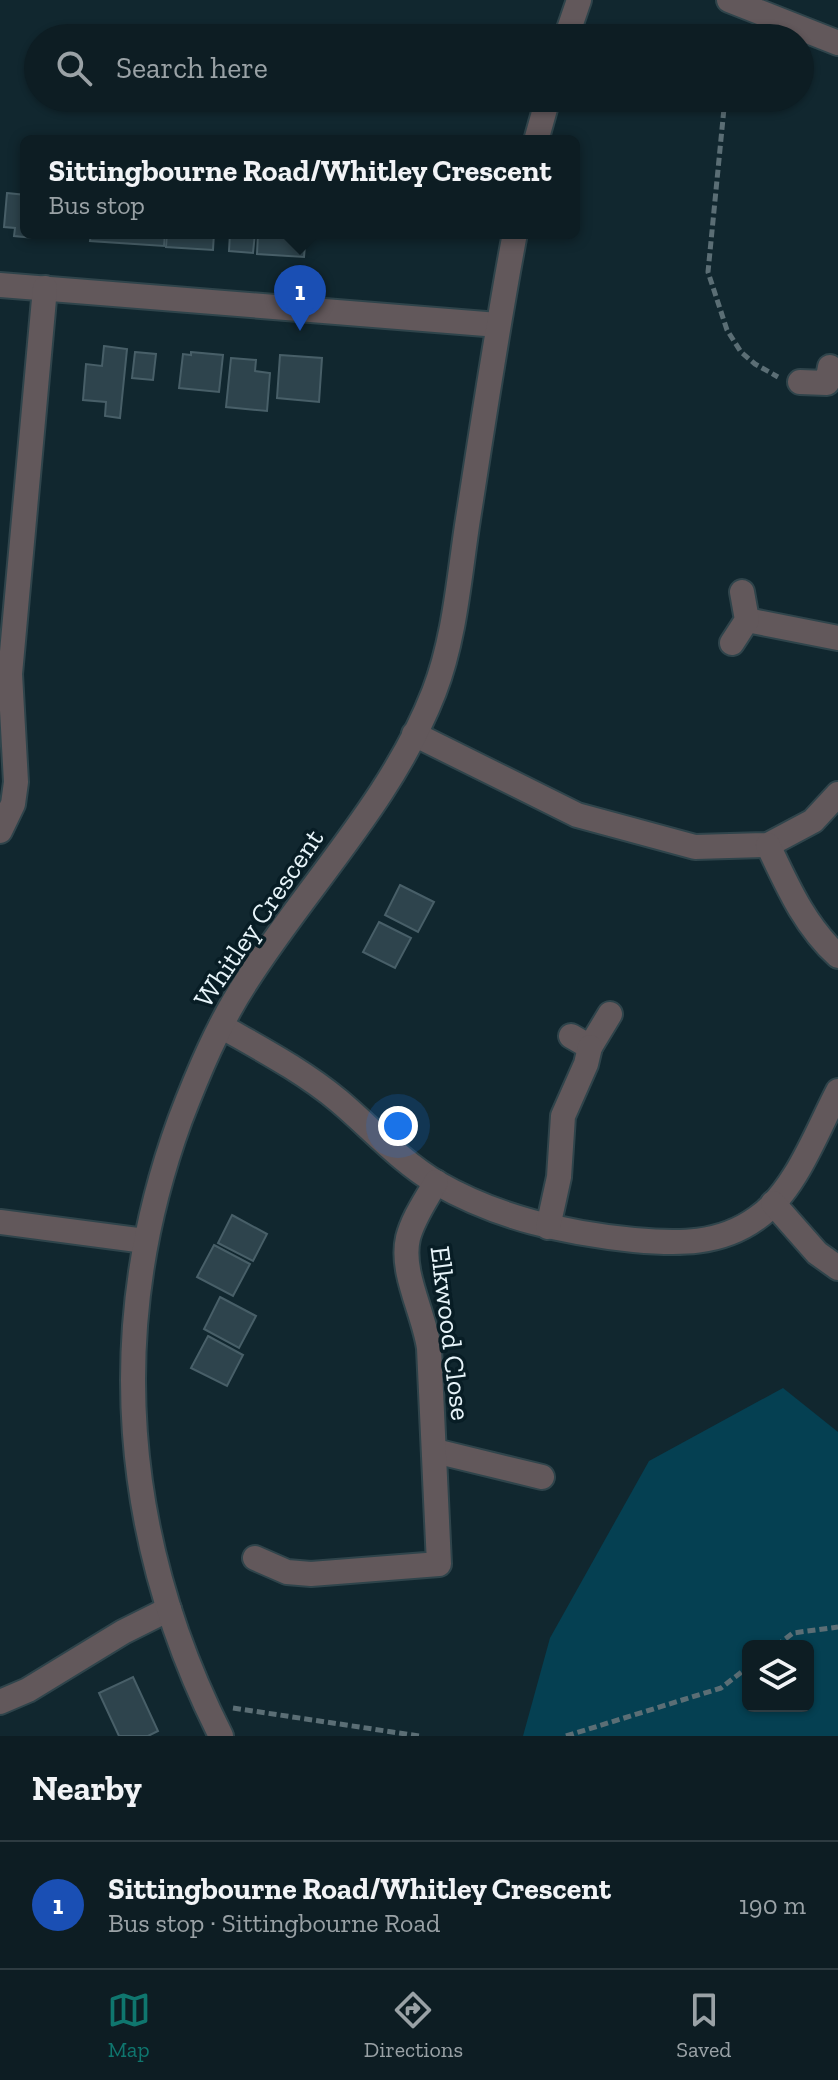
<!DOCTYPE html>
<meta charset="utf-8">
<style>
:root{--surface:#0d1d23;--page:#16262b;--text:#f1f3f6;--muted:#9aa2a6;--line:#2d3b41;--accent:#0f766e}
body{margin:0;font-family:"Zilla Slab",serif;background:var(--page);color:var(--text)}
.controls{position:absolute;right:24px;bottom:24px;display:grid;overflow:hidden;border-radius:12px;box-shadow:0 2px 6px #0004}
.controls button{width:72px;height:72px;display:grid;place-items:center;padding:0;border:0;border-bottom:2px solid var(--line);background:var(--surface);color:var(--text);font:40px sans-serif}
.you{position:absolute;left:398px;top:1126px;width:28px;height:28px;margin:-20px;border:6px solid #fff;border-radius:50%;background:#1a73e8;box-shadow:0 0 0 12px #1a73e833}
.badge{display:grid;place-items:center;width:52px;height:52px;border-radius:50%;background:var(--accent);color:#fff;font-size:26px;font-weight:700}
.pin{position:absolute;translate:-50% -66px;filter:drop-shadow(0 2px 4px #0008)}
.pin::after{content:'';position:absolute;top:42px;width:28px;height:24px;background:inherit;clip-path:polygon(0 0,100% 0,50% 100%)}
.popup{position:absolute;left:20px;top:135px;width:560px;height:104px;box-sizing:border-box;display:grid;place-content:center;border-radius:12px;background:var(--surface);filter:drop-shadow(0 2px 6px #0005);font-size:26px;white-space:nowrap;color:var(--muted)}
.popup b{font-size:30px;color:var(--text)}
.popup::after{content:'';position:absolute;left:50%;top:100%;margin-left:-16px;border:16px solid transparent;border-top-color:var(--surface)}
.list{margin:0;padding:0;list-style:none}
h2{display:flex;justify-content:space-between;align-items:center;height:104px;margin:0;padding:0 32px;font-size:34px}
h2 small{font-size:26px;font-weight:400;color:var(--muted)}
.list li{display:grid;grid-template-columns:52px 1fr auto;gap:24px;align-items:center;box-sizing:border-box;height:128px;padding:0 32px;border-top:2px solid var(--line)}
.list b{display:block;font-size:30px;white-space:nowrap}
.list p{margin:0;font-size:26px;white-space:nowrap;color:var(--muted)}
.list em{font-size:26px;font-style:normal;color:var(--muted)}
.icon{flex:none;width:44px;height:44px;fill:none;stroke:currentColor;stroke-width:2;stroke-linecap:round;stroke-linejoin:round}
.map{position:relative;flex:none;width:838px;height:1736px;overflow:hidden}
.search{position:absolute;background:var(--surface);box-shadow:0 2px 6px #0004;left:24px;right:24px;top:24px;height:88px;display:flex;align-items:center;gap:20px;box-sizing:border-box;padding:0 28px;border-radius:44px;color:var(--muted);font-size:30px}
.sheet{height:232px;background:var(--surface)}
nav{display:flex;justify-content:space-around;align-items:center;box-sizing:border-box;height:112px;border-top:2px solid var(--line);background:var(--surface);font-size:22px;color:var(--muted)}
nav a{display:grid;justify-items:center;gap:4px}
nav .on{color:var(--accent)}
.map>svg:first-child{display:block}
</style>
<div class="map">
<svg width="838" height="1736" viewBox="0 0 838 1736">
<rect width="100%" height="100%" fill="#11272f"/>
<!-- green -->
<path fill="#054052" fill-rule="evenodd" d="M783,1388L838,1432V1736H523L550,1638L649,1461ZM748,1646H808V1706H748Z"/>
<!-- building -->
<g fill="#2e444d" stroke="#485f68" stroke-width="2">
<polygon points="7,193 26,195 26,233 34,233 34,238 14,236 15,228 4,227"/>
<polygon points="91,233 165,233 164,246 90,241"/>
<polygon points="167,233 214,233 213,250 166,247"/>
<polygon points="230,233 255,233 253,253 229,251"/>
<polygon points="258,233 306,233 304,257 257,254"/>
<polygon points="104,346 127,349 120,418 105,416 106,402 83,400 86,364 102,366"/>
<polygon points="135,352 156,354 153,380 132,378"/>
<polygon points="191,352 223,355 219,392 179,388 183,354 191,355"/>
<polygon points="280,355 322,358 319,402 277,398"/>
<polygon points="231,358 256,360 255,371 270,373 267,411 226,407"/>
<polygon points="400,885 434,902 418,932 385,915"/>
<polygon points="379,922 411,938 395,968 363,952"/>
<polygon points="232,1215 267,1234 253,1261 218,1243"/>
<polygon points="214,1245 250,1264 233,1296 197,1277"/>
<polygon points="220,1297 256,1316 239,1348 204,1329"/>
<polygon points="208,1336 243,1355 227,1386 191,1368"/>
<polygon points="133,1677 158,1731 148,1736 119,1736 99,1693"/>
</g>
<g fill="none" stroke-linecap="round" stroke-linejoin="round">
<defs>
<g id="minor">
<polyline points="729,0 838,43"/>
<polyline points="566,38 579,0"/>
<polyline points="536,141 548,98"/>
<polyline points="0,285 498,325"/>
<polyline points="800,382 827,383 830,367"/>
<polyline points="747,620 838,638"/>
<polyline points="732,643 747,620 742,592"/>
<polyline points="414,734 577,815 695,847 768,845 813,821 838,794"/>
<polyline points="0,831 13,804 16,782 10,674 45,288"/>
<path d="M768,845C787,885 804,925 838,956"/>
<path d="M221,1026C261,1049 303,1071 339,1101C371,1128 400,1161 437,1183C498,1218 565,1233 634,1240C678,1244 720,1245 757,1218C795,1192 817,1131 838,1091"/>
<polyline points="571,1036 590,1047 610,1014"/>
<polyline points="773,1203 817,1253 838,1268"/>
<polyline points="0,1222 145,1241"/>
<polyline points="548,1227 559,1177 563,1116 586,1064 590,1047"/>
<polyline points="435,1451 542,1477"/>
<path d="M255,1558L287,1572L311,1574L439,1564L429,1348C424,1313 400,1272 408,1238C413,1218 426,1200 436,1182"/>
<polyline points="0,1702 28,1690 123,1632 169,1609"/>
<path d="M221,1736C122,1540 104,1328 180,1120C198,1073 218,1025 246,982C307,886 392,800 434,692C455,638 459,577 468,519C483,423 497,328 515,233"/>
</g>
</defs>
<!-- minor casing -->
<use href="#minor" stroke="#2f444b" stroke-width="28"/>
<!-- path -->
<g stroke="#5b6e75" stroke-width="5" stroke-dasharray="8 4" stroke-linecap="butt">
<polyline points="725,98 708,272 727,330 741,352 755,364 778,377"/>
<polyline points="776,1646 793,1633 838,1627"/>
<polyline points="233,1708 419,1736"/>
<polyline points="566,1736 721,1688 748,1667"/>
</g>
<!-- minor -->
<use href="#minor" stroke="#62585b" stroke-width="24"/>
</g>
<g text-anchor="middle" stroke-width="7" stroke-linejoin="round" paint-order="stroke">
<!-- street labels -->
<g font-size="28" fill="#e7f4f9" stroke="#081d25">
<text transform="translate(258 918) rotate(-56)" y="10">Whitley Crescent</text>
<text transform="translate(451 1333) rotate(83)" y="10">Elkwood Close</text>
</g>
</g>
</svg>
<div class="controls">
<button><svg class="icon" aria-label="layers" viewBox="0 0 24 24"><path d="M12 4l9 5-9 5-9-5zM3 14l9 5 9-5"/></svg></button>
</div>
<div class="you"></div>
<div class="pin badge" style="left:300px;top:331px;background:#1a4fb4">1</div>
<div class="popup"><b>Sittingbourne Road/Whitley Crescent</b>Bus stop</div>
<div class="search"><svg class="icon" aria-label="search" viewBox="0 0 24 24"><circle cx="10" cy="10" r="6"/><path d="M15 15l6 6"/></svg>Search here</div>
</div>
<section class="sheet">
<h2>Nearby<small></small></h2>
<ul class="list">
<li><span class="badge" style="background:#1a4fb4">1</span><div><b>Sittingbourne Road/Whitley Crescent</b><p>Bus stop · Sittingbourne Road</p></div><em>190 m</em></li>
</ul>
</section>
<nav>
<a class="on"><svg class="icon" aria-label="map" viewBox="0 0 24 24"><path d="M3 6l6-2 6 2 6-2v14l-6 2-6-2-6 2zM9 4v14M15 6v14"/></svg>Map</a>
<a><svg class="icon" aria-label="directions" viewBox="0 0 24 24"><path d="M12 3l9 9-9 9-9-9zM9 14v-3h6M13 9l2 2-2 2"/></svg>Directions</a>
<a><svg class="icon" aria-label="saved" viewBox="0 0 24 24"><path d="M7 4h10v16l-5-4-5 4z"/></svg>Saved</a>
</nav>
